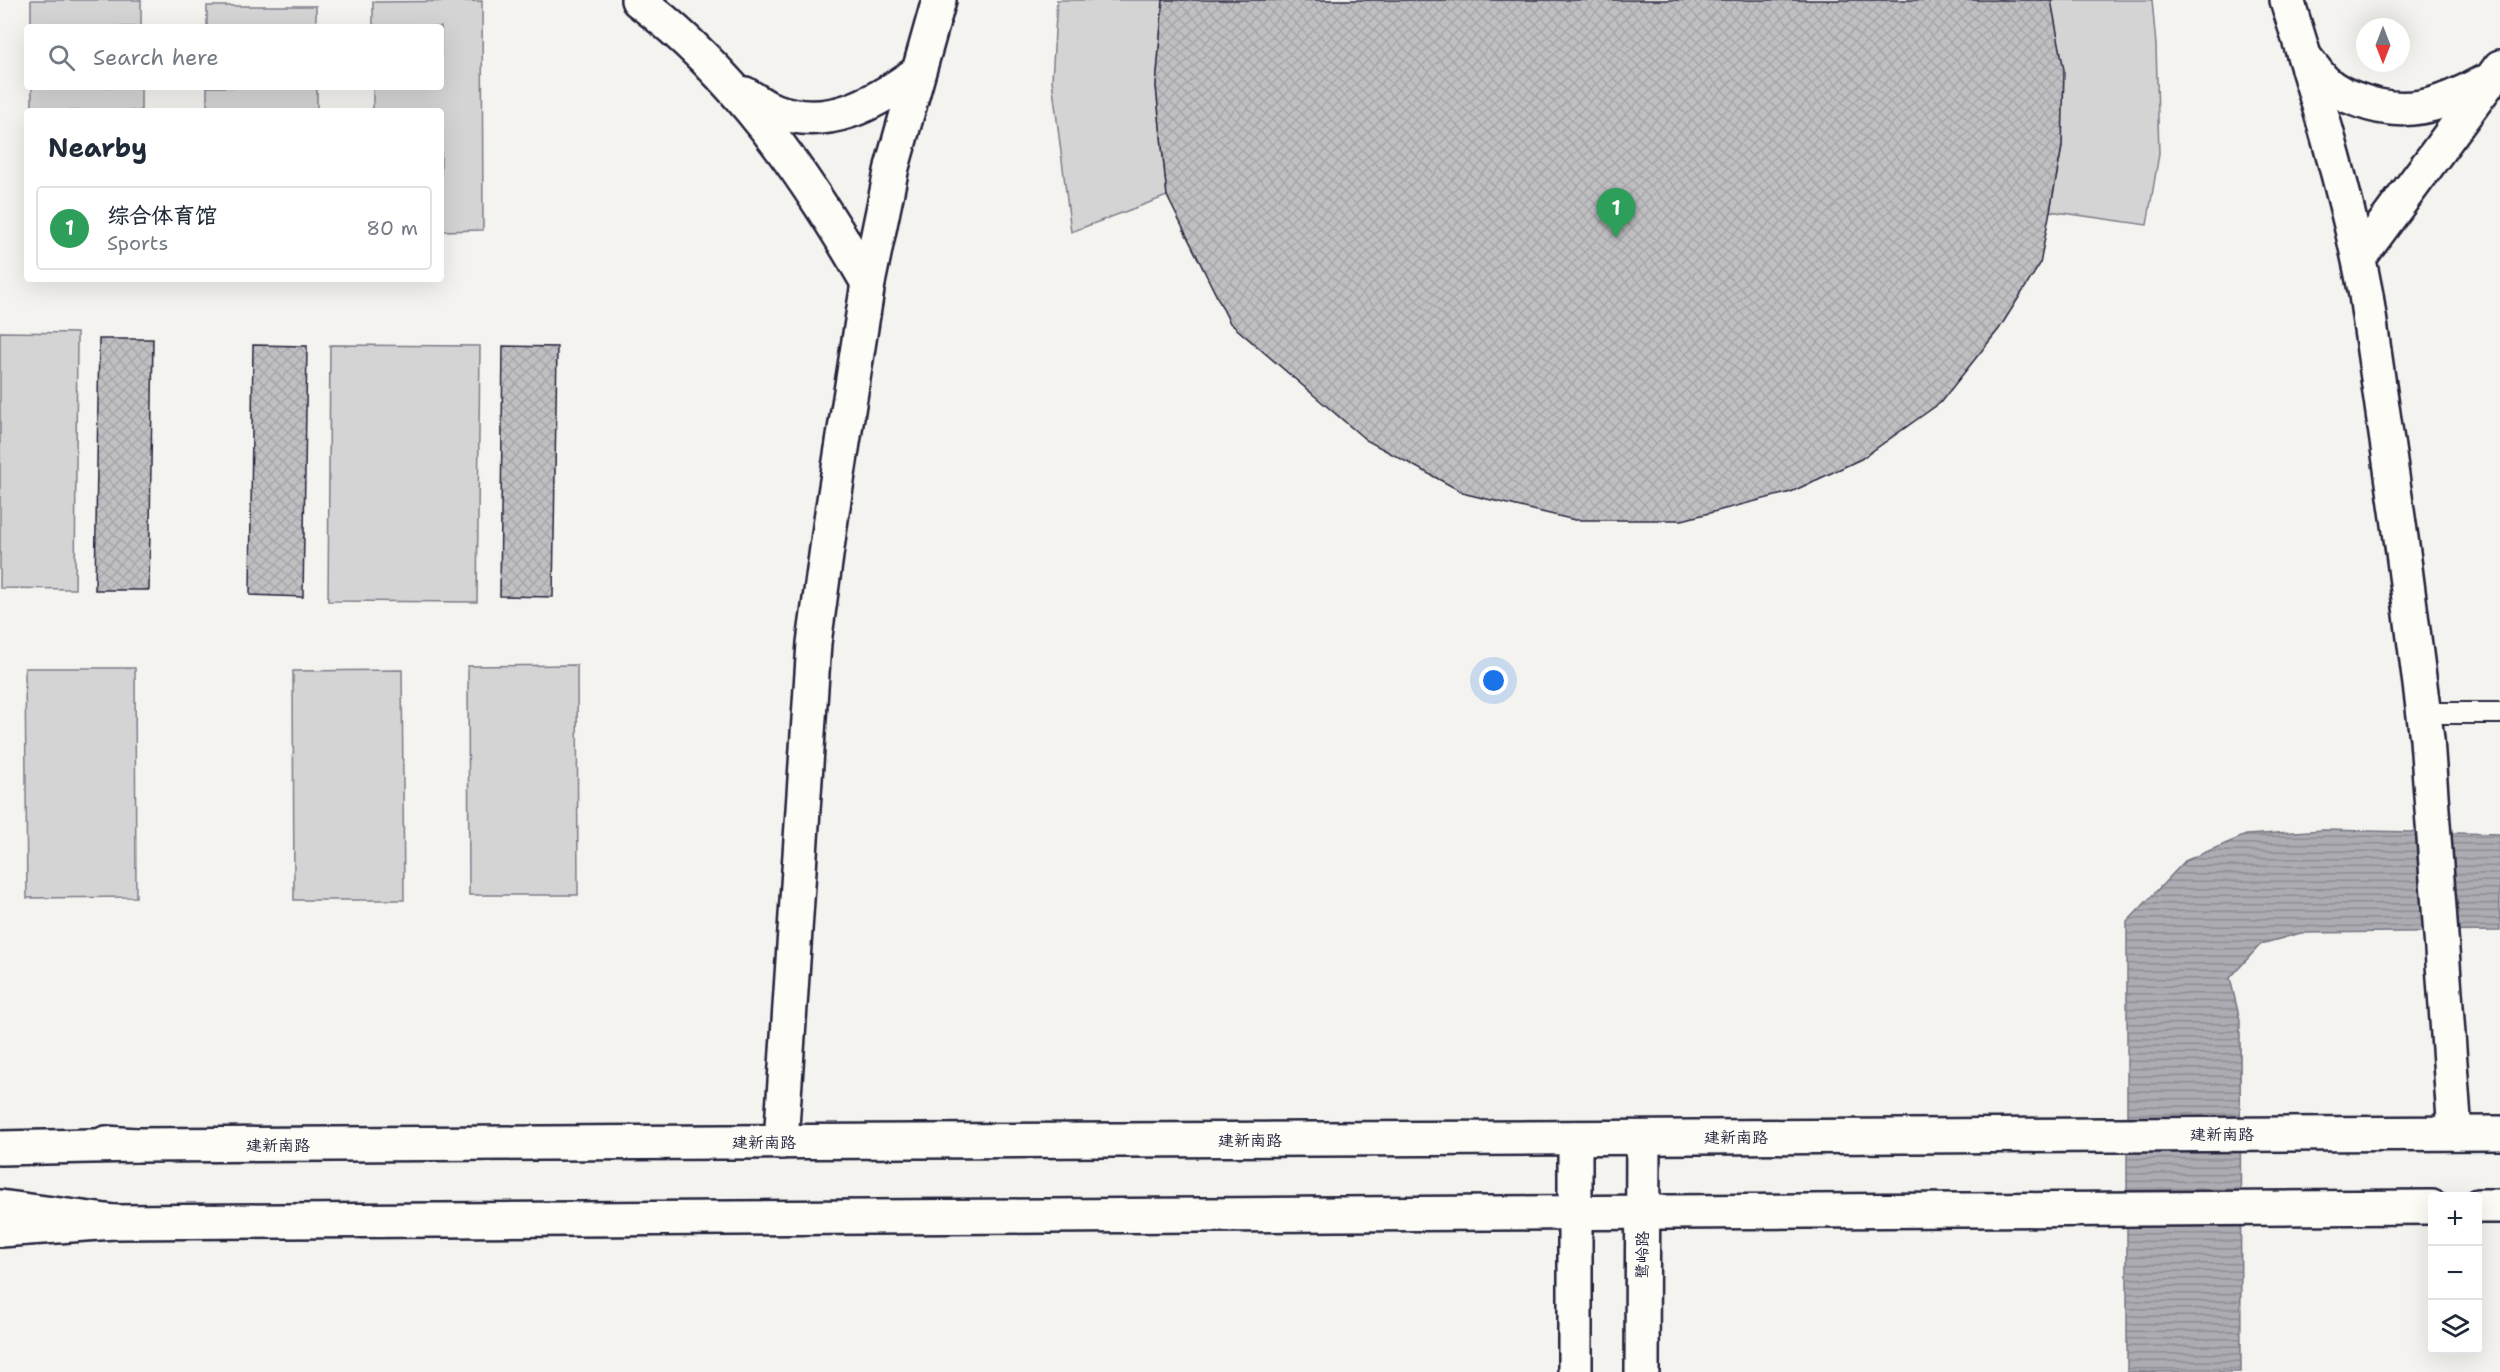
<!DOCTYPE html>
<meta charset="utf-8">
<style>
:root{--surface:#fff;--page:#f6f6f7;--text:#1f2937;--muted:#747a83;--line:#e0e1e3;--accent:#c8321e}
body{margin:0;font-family:"Shantell Sans","LXGW WenKai TC",sans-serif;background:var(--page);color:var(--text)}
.controls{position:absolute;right:18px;bottom:18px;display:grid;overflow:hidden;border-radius:6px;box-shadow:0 6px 24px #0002}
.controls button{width:54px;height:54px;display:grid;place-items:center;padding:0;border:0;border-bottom:2px solid var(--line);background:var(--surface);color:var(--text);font:30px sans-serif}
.compass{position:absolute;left:2356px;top:18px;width:54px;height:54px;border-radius:50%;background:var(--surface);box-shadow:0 6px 24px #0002;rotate:180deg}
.you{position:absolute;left:1494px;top:681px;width:21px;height:21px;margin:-15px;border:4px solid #fff;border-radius:50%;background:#1a73e8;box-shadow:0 0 0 9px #1a73e833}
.badge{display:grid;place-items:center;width:39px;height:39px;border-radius:50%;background:var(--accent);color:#fff;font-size:20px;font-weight:700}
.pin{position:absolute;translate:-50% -50px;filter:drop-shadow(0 2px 3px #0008)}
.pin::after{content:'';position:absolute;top:32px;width:21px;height:18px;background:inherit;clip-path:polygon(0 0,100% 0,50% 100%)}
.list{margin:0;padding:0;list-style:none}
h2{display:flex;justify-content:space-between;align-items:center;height:78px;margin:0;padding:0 24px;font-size:26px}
h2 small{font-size:20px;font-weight:400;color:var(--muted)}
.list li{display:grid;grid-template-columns:39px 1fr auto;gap:18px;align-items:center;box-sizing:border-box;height:84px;margin:0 12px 12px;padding:0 12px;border:2px solid var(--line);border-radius:6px}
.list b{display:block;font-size:22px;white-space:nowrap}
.list p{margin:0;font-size:20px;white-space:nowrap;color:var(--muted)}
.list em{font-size:20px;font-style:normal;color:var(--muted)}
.icon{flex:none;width:33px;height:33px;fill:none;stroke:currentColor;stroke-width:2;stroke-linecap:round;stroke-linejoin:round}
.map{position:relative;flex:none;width:2500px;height:1372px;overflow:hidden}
.search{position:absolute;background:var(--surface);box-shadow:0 6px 24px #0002;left:24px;top:24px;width:420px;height:66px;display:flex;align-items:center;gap:15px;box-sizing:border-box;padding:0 21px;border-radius:6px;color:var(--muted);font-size:22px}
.panel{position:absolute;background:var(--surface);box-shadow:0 6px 24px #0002;left:24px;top:108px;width:420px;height:174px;border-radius:6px}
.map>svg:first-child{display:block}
</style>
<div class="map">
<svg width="2500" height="1372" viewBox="0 0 2500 1372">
<defs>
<pattern id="water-rules" width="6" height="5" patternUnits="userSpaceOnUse" patternTransform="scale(1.5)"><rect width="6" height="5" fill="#acacb2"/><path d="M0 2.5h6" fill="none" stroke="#8c8c92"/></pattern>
<pattern id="building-cross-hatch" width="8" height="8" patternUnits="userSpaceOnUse" patternTransform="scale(1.5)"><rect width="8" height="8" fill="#c0bfc2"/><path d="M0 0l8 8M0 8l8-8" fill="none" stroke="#a5a4a8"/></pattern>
</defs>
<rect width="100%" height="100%" fill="#f4f3ef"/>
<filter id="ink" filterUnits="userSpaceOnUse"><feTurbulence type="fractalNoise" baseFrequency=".0167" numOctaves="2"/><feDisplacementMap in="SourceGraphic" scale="12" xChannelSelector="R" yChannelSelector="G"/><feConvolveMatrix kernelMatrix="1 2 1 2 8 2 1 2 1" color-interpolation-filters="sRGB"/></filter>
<g filter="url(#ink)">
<!-- garden -->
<g fill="#d5d4d5" stroke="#7c7b88" stroke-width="1.5">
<rect x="31" y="0" width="110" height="27"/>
<polygon points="1057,0 1163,0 1156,86 1167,196 1071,232 1052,80"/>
<polygon points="2051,0 2152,0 2156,45 2159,154 2147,225 2050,211 2062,147"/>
<polygon points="482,1 483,230 441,231 441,111 373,111 373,87 441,87 441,27 373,27 373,2"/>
<rect x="207" y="6" width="109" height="21"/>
<rect x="32" y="87" width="109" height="24"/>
<rect x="207" y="87" width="110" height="24"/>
<polygon points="0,332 77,333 75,589 0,588"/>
<polygon points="330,345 480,346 477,602 328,601"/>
<polygon points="577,665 578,895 469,895 468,666"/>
<polygon points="25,668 135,668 136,897 27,898"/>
<polygon points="402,670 404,900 294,900 293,671"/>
</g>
<!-- water -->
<polygon fill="url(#water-rules)" stroke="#757582" stroke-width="1.5" points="2324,830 2500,834 2500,931 2301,933 2261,944 2230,978 2240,1020 2241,1372 2127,1372 2127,922 2185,861 2246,835"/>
<!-- building -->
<g fill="url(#building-cross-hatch)" stroke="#22223b" stroke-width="1.5">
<polygon points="1163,0 2051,0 2064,70 2062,147 2040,264 1999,329 1940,403 1861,459 1791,492 1682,520 1575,520 1466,494 1366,440 1230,323 1167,196 1156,86"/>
<polygon points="99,339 153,339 149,590 95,590"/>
<polygon points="253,345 307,346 303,597 250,595"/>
<polygon points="503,346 557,347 553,597 500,596"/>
</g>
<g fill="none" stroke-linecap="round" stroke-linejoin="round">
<defs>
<polyline id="lane" points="2423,713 2500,713"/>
<g id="street">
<path d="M638,0C737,75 807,177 868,283"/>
<path d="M2287,0C2317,97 2347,195 2366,295L2403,552L2427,739L2455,1133"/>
<path d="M2307,60C2313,67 2318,75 2325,82C2334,90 2346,96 2358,100C2405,118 2439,106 2482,83"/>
<path d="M745,94C754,99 764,107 773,110C827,131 874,104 917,73"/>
<polyline points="2359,258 2500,67"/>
<polyline points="781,1142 814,643 831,519 868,283 892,167 939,0"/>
</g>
<g id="primary">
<polyline points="1575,1138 1575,1372"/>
<polyline points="106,1143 136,1145 2500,1133"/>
<polyline points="2478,1206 2500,1206"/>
<polyline points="0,1230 114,1222 2432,1207"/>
<polyline points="1642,1372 1643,1138"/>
</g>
<g id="highway">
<polyline points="0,1148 136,1145"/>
<polyline points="0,1207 114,1222"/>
</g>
</defs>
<!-- lane casing -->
<use href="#lane" stroke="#22223b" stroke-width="24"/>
<!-- street casing -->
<use href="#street" stroke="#22223b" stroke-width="38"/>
<!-- primary casing -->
<use href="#primary" stroke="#22223b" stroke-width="38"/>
<!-- highway casing -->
<use href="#highway" stroke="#22223b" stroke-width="38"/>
<!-- lane -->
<use href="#lane" stroke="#fdfcf7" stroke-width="20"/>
<!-- street -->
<use href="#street" stroke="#fdfcf7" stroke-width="33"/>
<!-- primary -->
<use href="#primary" stroke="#fdfcf7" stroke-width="33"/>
<!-- highway -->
<use href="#highway" stroke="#fdfcf7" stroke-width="33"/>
</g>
</g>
<g text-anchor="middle" stroke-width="4.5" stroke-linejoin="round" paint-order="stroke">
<!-- street labels -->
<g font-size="16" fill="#22223b" stroke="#fdfcf7">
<text x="2222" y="1140">建新南路</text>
<text x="1736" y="1143">建新南路</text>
<text x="1250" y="1146">建新南路</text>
<text x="764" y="1148">建新南路</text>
<text x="278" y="1151">建新南路</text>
<text transform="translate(1642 1255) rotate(-90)" y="6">鹭岭路</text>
</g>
</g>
</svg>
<div class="controls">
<button>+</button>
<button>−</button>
<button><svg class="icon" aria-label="layers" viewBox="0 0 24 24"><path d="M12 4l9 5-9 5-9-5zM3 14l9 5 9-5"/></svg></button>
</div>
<svg class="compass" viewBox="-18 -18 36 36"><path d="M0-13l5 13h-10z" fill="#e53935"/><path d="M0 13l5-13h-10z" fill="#747a83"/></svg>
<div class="you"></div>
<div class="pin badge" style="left:1616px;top:238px;background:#2e9e5b">1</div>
<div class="search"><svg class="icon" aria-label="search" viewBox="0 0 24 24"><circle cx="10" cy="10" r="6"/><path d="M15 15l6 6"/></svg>Search here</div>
<section class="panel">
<h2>Nearby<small></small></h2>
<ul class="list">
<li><span class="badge" style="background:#2e9e5b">1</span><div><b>综合体育馆</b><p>Sports</p></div><em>80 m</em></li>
</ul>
</section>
</div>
